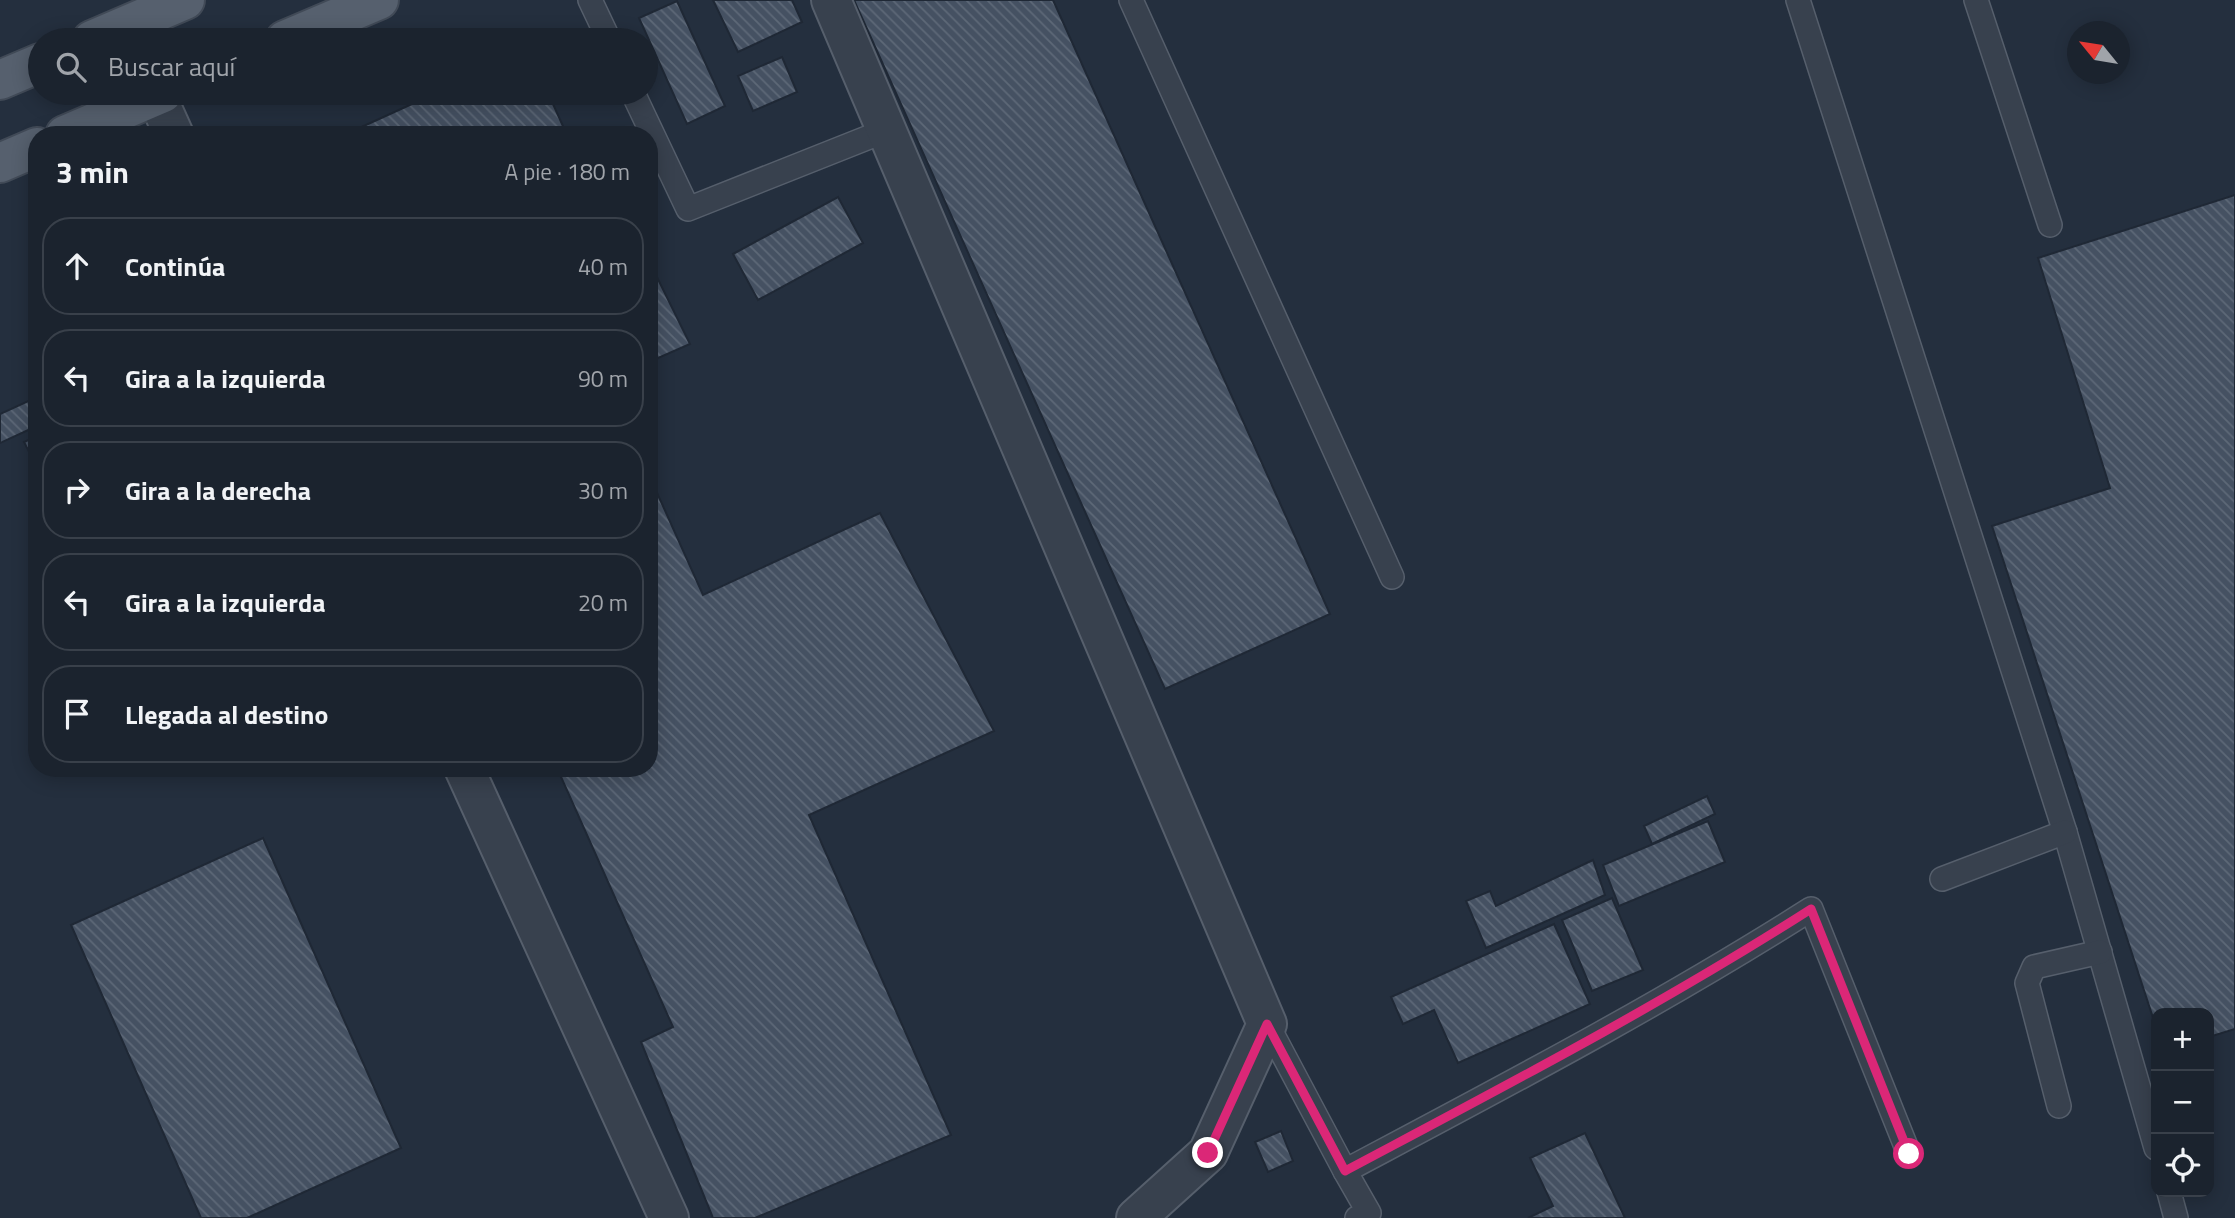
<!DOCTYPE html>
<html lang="es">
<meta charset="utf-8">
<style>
:root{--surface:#1b232e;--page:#242b36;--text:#f1f3f6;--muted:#a0a4aa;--line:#39404a}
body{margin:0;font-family:"Titillium Web",sans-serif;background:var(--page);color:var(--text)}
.controls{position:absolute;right:21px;bottom:21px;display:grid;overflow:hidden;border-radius:14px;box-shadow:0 4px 18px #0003}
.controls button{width:63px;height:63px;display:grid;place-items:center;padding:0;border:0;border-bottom:2px solid var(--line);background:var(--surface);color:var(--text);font:35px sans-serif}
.compass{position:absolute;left:2067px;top:21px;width:63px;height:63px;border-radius:50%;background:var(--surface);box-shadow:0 4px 18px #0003;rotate:300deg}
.stop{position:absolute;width:21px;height:21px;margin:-16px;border:5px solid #db2777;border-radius:50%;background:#fff}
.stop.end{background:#db2777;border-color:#fff;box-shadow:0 2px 7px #0008}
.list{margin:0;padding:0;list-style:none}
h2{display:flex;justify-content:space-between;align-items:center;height:91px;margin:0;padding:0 28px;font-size:30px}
h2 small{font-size:23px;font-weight:400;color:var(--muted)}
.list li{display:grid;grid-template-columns:46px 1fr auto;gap:21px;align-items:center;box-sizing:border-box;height:98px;margin:0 14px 14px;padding:0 14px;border:2px solid var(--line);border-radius:28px}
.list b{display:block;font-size:26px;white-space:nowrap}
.list em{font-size:23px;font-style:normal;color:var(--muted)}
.icon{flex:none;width:38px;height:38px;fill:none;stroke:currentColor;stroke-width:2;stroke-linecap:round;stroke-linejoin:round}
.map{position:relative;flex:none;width:2235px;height:1218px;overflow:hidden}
.search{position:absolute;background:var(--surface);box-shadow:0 4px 18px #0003;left:28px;top:28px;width:630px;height:77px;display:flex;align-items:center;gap:18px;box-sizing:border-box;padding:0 24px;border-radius:38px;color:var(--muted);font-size:26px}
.panel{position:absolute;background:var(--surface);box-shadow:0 4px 18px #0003;left:28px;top:126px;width:630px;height:651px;border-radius:28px}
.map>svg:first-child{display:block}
</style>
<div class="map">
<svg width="2235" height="1218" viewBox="0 0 2235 1218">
<defs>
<pattern id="building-back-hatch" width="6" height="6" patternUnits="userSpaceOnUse" patternTransform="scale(1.75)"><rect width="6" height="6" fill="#455162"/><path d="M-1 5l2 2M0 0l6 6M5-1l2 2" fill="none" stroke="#5d6877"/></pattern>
</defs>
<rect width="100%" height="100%" fill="#242f3e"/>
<!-- building -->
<g fill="url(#building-back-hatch)" stroke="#1f2835" stroke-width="2">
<polygon points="713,0 792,0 802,22 738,52"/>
<polygon points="854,0 1053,0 1330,614 1165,689"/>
<polygon points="677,1 725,106 687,124 639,18"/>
<polygon points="782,57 797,92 753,111 738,76"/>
<polygon points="436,93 548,93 567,135 344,135"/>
<polygon points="2235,195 2235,1029 2209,1037 2209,1013 2156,1013 2156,1027 1992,526 2110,488 2038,258"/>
<polygon points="838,197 863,243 758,300 733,254"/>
<polygon points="649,261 690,344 649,362"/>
<polygon points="37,397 37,426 0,443 0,414"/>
<polygon points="37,436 37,467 24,442"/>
<polygon points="649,475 703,595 880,513 994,731 809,815 951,1135 755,1218 713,1218 641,1042 673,1027 557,768 649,768"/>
<polygon points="1707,796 1715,814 1652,844 1644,826"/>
<polygon points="1708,821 1725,862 1619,906 1603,865"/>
<polygon points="263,838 401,1148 247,1218 201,1218 71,925"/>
<polygon points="1593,860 1605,895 1486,948 1466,901 1490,891 1496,906"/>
<polygon points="1612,898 1643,970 1592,991 1562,920"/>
<polygon points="1554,924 1590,1004 1458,1063 1434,1010 1403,1024 1391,997"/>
<polygon points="1281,1131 1293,1161 1268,1172 1255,1142"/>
<polygon points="1585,1133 1625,1218 1528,1218 1553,1206 1530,1158"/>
</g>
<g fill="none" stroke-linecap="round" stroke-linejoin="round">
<defs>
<g id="service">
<polyline points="590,0 609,40"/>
<polyline points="1131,0 1392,577"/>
<polyline points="1798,0 2065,832 2156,1148"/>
<polyline points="1976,0 2050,225"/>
<polyline points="633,93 688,209 887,130"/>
<polyline points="1942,879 2065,832"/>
<path d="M1267,1024L1345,1171C1503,1087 1660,1005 1811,909L1909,1154"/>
<polyline points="2059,1106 2027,983 2034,967 2100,952"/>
<polyline points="1345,1171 1369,1213 1357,1218"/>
<polyline points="2169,1192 2176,1218"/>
</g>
<g id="minor">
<polyline points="831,0 1267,1024 1208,1153 1136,1218"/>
<polyline points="156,95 174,135"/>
<polyline points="464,768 669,1218"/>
</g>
<g id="primary">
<polyline points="92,40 185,0"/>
<polyline points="285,40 379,0"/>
<polyline points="0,80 40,63"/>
<polyline points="65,135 163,93"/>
<polyline points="0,163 37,147"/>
</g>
</defs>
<!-- service casing -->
<use href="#service" stroke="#565f6c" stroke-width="26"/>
<!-- minor casing -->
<use href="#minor" stroke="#565f6c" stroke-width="42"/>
<!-- primary casing -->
<use href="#primary" stroke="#414a57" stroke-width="42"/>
<!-- service -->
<use href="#service" stroke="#38414e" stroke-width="23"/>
<!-- minor -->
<use href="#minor" stroke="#38414e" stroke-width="38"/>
<!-- primary -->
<use href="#primary" stroke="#56606e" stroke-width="38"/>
</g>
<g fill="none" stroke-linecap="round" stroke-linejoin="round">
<!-- route -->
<path stroke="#db2777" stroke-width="9" d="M1208,1153L1267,1024L1345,1171C1503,1087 1661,1005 1811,909L1909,1154"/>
</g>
</svg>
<div class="controls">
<button>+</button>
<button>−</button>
<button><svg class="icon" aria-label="locate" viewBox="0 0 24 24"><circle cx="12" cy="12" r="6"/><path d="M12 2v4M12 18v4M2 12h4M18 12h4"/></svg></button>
</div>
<svg class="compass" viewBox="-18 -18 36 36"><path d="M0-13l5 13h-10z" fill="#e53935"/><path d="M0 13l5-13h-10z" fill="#a0a4aa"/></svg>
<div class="stop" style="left:1909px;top:1154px"></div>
<div class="stop end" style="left:1208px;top:1153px"></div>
<div class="search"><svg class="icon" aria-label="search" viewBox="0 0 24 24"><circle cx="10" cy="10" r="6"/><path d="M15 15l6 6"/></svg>Buscar aquí</div>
<section class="panel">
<h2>3 min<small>A pie · 180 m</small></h2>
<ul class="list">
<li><svg class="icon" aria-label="ahead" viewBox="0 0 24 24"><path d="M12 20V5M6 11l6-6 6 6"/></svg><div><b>Continúa</b></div><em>40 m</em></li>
<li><svg class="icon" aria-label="left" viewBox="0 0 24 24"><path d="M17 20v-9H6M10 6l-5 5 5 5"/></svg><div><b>Gira a la izquierda</b></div><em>90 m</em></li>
<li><svg class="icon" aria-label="right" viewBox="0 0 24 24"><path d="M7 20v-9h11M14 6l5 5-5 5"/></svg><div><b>Gira a la derecha</b></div><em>30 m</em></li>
<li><svg class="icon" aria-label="left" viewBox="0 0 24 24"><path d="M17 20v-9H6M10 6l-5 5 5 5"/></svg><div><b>Gira a la izquierda</b></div><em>20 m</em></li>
<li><svg class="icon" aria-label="arrive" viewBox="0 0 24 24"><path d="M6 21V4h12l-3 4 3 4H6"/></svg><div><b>Llegada al destino</b></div></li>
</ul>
</section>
</div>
